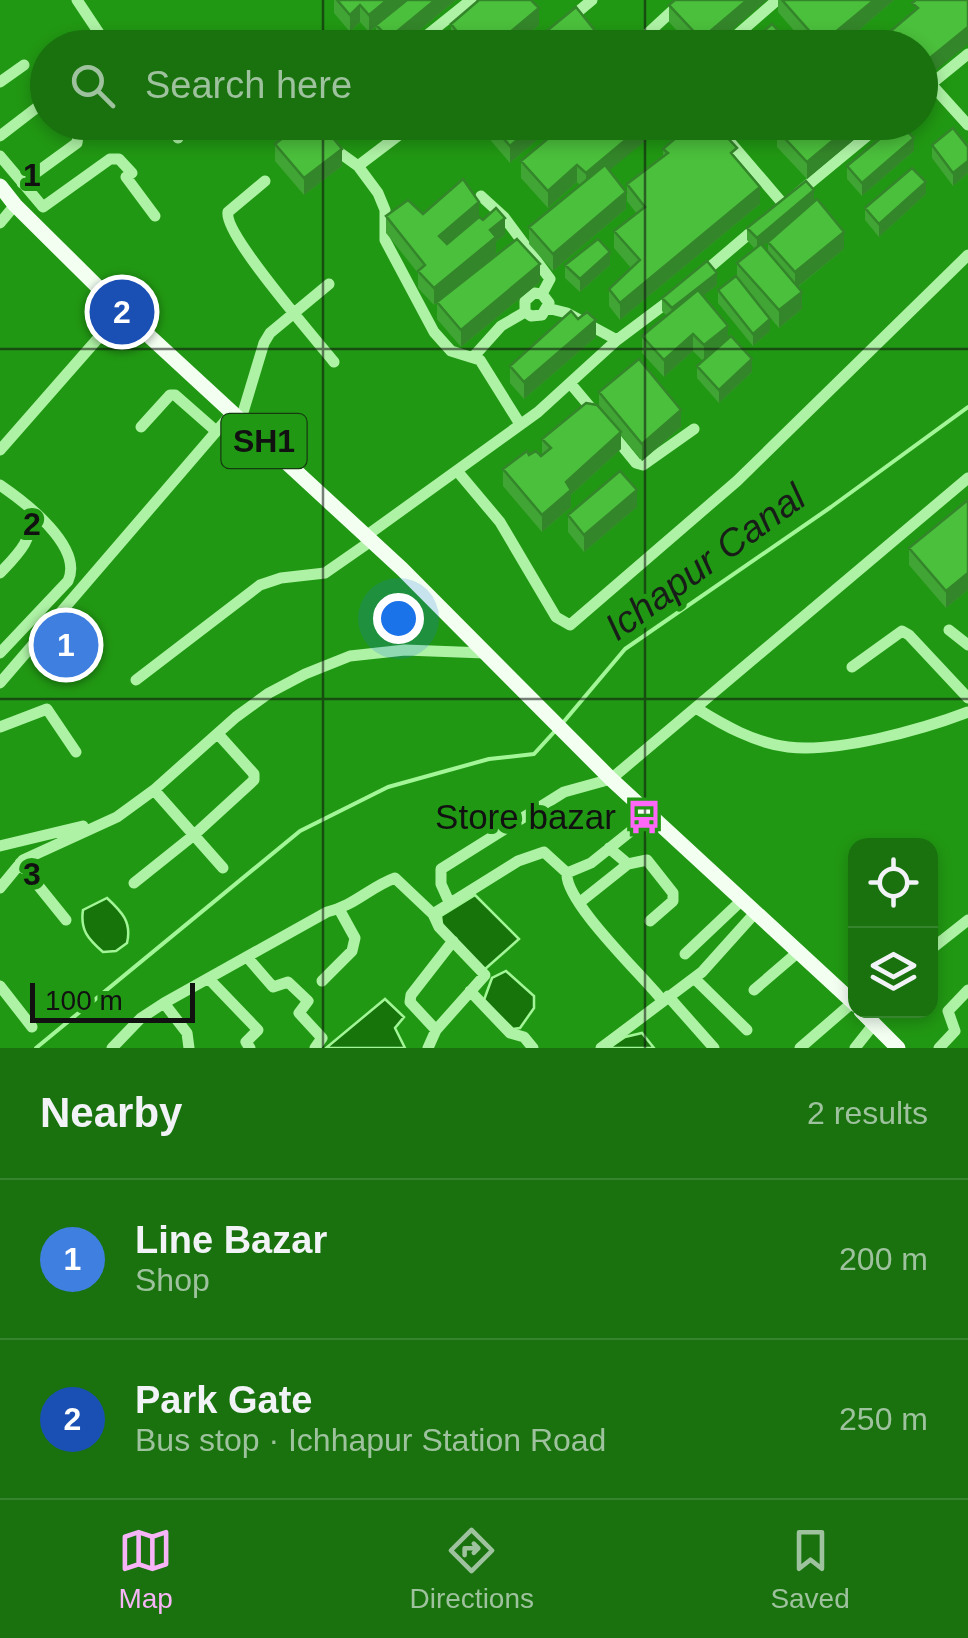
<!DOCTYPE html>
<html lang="en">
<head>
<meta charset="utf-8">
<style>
	body { margin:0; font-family:Arial,sans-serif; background:#227717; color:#f1f3f6 }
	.controls { position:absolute; right:30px; bottom:30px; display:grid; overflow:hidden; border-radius:20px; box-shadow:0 5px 15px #0003 }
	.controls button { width:90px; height:90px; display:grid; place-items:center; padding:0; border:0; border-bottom:2px solid #37842e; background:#19720e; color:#f1f3f6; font:50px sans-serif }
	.scale { position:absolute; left:30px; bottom:25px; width:165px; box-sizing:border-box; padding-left:10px; border:5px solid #111; border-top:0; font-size:28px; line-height:35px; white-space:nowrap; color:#111; -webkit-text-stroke:8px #219813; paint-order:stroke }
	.you { position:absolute; left:398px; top:618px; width:35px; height:35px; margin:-25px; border:8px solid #fff; border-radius:50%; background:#1a73e8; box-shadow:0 0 0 15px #1a73e833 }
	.badge { display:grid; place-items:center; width:65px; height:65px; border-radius:50%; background:#f7b4f7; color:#fff; font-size:32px; font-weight:700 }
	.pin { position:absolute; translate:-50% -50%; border:5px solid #fff; box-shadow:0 2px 10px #0006 }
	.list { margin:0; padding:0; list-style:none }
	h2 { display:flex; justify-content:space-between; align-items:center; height:130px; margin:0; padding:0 40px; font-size:42px }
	h2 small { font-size:32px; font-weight:400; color:#9fc29e }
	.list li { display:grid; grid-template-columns:65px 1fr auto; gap:30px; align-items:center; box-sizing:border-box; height:160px; padding:0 40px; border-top:2px solid #37842e }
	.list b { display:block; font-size:38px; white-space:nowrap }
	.list p { margin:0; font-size:32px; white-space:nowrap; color:#9fc29e }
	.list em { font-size:32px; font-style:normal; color:#9fc29e }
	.icon { flex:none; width:55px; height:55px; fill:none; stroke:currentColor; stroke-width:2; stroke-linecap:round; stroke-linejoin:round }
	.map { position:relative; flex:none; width:968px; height:1048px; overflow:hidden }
	.search { position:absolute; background:#19720e; box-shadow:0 5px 15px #0003; left:30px; right:30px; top:30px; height:110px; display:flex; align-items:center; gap:25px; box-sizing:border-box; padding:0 35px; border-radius:55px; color:#9fc29e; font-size:38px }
	.sheet { height:450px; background:#19720e }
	nav { display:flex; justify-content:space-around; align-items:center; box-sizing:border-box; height:140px; border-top:2px solid #37842e; background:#19720e; font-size:28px; color:#9fc29e }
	nav a { display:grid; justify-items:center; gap:5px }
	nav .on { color:#f7b4f7 }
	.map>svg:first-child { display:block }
	.water { fill:#16740b; stroke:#a3f697; stroke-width:2.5 }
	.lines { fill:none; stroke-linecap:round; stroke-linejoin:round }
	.stream { stroke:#a3f697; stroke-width:4 }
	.minor { stroke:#aef3a5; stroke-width:11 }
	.major { stroke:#f2fff1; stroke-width:15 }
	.wall { fill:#40a534; fill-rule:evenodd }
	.shaded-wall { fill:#34862a }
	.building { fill:#4bc03c; stroke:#34862a; stroke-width:2.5 }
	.grid { fill:none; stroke:#111; stroke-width:2.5; stroke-opacity:0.55 }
	.labels { text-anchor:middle; stroke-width:10; stroke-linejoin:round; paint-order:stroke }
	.shield { fill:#219813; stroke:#163a12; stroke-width:2.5 }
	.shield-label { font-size:32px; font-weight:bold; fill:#111 }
	.poi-label { font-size:35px; fill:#111; stroke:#219813; text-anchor:end }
	.water-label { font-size:38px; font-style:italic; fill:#191d19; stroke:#219813 }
	.grid-label { font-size:32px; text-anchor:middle; font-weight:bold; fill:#111; stroke:#219813; stroke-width:10; stroke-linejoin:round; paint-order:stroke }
</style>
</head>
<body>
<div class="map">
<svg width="968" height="1048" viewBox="0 0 968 1048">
	<rect width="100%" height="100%" fill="#219813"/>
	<path class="water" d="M475,895L519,939L484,970L442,925L441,916Z
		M107,898C122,912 132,922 127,943L116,951L103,952C88,939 80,930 83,910Z
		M506,971L534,996V1008L520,1028L513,1029L484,1000L492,978Z
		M385,999L404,1017L395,1028L405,1048H326Z
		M642,1033L654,1048H609L625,1037Z"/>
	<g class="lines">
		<path class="stream" d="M561,725L625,649L831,507L968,407
			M36,1048L300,831L388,787L489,759L534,754L555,731"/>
		<path class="minor" d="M77,0L109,48
			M568,20L592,0
			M411,48L471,0
			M648,48L645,36L684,0
			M722,48L777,0
			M0,82L24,65
			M931,84L968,125
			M920,93L968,54
			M166,122L178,138
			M317,122L316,130L329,145L358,166L378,193L385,210V240L434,332L451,351L480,360L520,424
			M713,122L784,205
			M187,134L198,122
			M0,136L48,99
			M0,156L43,207L110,159H119L132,173
			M358,166L416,122
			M126,177L155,216
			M265,181L228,212C223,234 315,338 334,362
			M22,183L77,143L78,135L69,122
			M798,193L884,122
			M481,196L504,217L550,279L542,294
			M0,223L15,205
			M703,273L757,227
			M547,308L567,313L617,340
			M474,356L501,326L525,312L531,316L542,315L549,303L542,294L534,293L525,301V312
			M570,383L596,414
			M241,419L264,343L270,333L329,284
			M141,427L170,395H175L216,431
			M614,436L636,463L643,465L694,429
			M0,450L122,311
			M458,472L500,522L556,617L570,625L737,481L968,255
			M0,485C25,502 84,547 68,581L0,653
			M366,536L538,412L617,340L673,298
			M0,573C19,553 33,540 32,511
			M949,630L968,645
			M852,667L902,631L909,635L968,698
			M136,680L260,585L281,578L325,573L371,541
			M0,683L233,412
			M696,708C723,725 755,743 788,747C837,753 921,730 968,712
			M0,727L47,709L76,752
			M154,790L223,868
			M0,846L83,826
			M609,848L628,864L647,860L673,893V901L650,921
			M20,863L66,920
			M567,873C564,901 642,975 662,1000
			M134,883L194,835L254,780V774L218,734
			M0,888L23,860L117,817L154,790L236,717L269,693L305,674L350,656L405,650L485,653
			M579,903L628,864
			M450,904L441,884V869L564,792L611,779L968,478
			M930,950L968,920
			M685,954L741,901
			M247,957L273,987L288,982L308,1001L299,1013L322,1038L315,1048
			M694,978L747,1030
			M209,979L258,1030L246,1042L250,1048
			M322,981L352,951L355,938L339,909
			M0,986L32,1027
			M754,990L797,953
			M470,991L510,1033L524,1037L533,1048
			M668,996L714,1048
			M164,1003L187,1033L189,1048
			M436,1030L410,1002L411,995L453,941
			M112,1048L141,1018L164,1003L327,912C354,906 370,887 395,878L433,914L518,861L544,852L567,873L591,863L651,815
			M428,1048L436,1030L485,975L439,927L433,914
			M601,1048L702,972L755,913
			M800,1048L852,1003
			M855,1048L874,1024
			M939,1048L955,1031L948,1011L968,990"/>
		<path class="major" d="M0,186L15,205L122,311L402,569L611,779L856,1005
			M861,1011L898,1048"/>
	</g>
	<path class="wall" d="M334,0H456L398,48H381L376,42V27L369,32L360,22L350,32L334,13Z
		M778,0H894L838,48H809L778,12Z
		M669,5L711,48H693L669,22Z
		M451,24L539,25L512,48H456L451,41Z
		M475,122H558L510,163Z
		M568,122L626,209L553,271L529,244V227L580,185L577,182L548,208L521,178V161Z
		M875,122L807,179L777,147V130Z
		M283,126L342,166L304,195L275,161V144L283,138Z
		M932,145L968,147V173L953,186L932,158Z
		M663,149L737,159L760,204L620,320L609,306V289L631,268L614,248V231L637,214L627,201V184L663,156Z
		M914,151L862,196L847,179V166Z
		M926,194L879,237L865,220V208Z
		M814,202L844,249L798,287L802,309L779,328L755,300L770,331L753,346L718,303V290L737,278V263L755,249L747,240V228ZM793,221L768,242V253L762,246Z
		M423,214L479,217L505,235L496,242V254L540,282L461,347L437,319V303L434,305L418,288V273L386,233V216Z
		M565,265H610L580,292L565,278Z
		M717,285L703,296L728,338L752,372L719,403L697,378V366L703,361L693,351L664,377L642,353V336L667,316L662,311V298Z
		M596,337L524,399L510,383V366Z
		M599,392L681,427L642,461L621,435V449L571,495V507L542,532L503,486V469L529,455L541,456L542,455V439L599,407Z
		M968,500V590L946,608L909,565V548Z
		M637,507L584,552L568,532V515Z"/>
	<path class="shaded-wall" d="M387,0H408L369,32V15Z
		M435,0H456L398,48H389V38Z
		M747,0H767L711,48H701V39Z
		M874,0H894L838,48H821V44Z
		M360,5V22L350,32V15Z
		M539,8V25L512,48H491Z
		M968,27V44L920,83V66Z
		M538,122H558L510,163V146Z
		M647,122H668L586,190V173Z
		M855,122H875L807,179V162Z
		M914,138V151L862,196V183Z
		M342,149V166L304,195V178Z
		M968,161V173L953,186V173Z
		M577,165V182L548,208V191Z
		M926,182V194L879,237V224Z
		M760,187V204L620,320V303Z
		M814,190V203L757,251V238Z
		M626,192V209L553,271V254Z
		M479,202V219L439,253V236Z
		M505,218V235L496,242V254L434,305V288L490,230Z
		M844,232V249L795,289V272Z
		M610,252V265L580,292V279Z
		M540,264V282L461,347V330Z
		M717,273V285L672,321V308Z
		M802,292V309L779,328V310Z
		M770,319V331L753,346V334Z
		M596,320V337L524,399V382Z
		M728,326V343L704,362V345Z
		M693,334V351L664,377V360Z
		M752,359V372L719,403V390Z
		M681,410V427L642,461V444Z
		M621,432V449L571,495V507L542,532V515L566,482Z
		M637,490V507L584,552V535Z
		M968,573V590L946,608V591Z"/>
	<path class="building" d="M337,0H387L369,15L360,5L350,15Z
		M407,0H435L389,38L376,25Z
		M479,0H531L539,8L491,48H470L451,24Z
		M675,0H747L701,39L669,5Z
		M782,0H874L821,44Z
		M916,0H968V27L920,66V48H860L874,36L879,41L918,8L912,3Z
		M576,7L609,48H526Z
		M772,24L794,48H744Z
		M285,38L294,48H276L275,47Z
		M287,122H320L342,149L304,178L275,144L289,133L283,126Z
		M489,122H538L510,146Z
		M568,122H647L586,173L577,165L548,191L521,161Z
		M694,122H707L720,137L724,134L737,148L731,153L760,187L620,303L609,289L640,260L614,231L645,207L627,184L668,153L663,149Z
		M786,122H855L807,162L777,130Z
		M899,123L914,138L862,183L847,166Z
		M953,128L968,147V161L953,173L932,145Z
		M605,165L626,192L553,254L529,227Z
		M912,168L926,182L879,224L865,208Z
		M463,179L479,202L439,236L447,244L479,217L483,220L496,208L505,218L490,230L496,237L434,288L418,271L425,265L386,216L408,200L423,214Z
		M806,181L814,190L757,238L747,228Z
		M817,199L844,232L795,272L768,242Z
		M517,239L540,264L461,330L437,302Z
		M598,239L610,252L580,279L565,265Z
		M761,244L802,292L779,310L737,263Z
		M707,261L717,273L672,308L662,298Z
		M736,276L770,319L753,334L718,290Z
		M698,290L728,326L704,345L693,334L664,360L642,336Z
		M571,311L578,319L587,312L596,320L524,382L510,366Z
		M731,336L752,359L719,390L697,366Z
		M639,359L681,410L642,444L599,392Z
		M586,403L597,405L621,432L566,482L571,490L542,515L503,469L527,451L529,455L536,451L541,456L551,448L542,439Z
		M620,471L637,490L584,535L568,515Z
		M968,500V573L946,591L909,548Z"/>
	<path class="grid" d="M323,0V48M645,0V48M323,122V1048M645,122V1048M0,349H968M0,699H968"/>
	<defs>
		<g id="bus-bare" transform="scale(2.7)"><path d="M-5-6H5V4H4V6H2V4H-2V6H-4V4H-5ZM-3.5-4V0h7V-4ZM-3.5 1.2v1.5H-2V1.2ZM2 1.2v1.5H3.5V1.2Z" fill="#ff67f9" stroke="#219813" stroke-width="2.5" paint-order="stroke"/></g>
	</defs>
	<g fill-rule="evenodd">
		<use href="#bus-bare" x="644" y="817"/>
	</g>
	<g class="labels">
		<rect class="shield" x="221.5" y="414" width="85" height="54" rx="8"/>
		<g class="shield-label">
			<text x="264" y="452">SH1</text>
		</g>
		<g class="poi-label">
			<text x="616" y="829">Store bazar</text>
		</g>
		<g class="water-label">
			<text transform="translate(705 562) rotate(-36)" y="13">Ichapur Canal</text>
		</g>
	</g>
	<g class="grid-label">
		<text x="32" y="186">1</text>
		<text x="32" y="535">2</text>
		<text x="32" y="885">3</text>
	</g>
</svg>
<div class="controls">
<button><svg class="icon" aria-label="locate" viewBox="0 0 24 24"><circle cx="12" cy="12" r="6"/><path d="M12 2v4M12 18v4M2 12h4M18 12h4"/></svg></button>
<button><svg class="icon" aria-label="layers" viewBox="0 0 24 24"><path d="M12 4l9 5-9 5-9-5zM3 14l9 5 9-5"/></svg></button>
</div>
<div class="scale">100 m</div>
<div class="you"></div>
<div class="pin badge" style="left:66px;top:645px;background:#3f7fe0">1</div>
<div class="pin badge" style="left:122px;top:312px;background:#1a4fb4">2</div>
<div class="search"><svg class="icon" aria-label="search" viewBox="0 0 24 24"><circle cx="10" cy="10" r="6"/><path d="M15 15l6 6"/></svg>Search here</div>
</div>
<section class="sheet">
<h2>Nearby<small>2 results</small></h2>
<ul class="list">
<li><span class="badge" style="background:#3f7fe0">1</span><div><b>Line Bazar</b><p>Shop</p></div><em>200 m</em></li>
<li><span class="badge" style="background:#1a4fb4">2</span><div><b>Park Gate</b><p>Bus stop · Ichhapur Station Road</p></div><em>250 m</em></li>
</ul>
</section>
<nav>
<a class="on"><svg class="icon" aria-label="map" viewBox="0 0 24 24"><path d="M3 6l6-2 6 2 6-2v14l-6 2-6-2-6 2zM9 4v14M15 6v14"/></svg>Map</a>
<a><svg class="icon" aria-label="directions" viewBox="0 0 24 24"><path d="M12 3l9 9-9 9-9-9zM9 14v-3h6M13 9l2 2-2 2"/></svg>Directions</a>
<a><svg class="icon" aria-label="saved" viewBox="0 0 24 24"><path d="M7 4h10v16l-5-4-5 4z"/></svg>Saved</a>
</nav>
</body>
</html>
